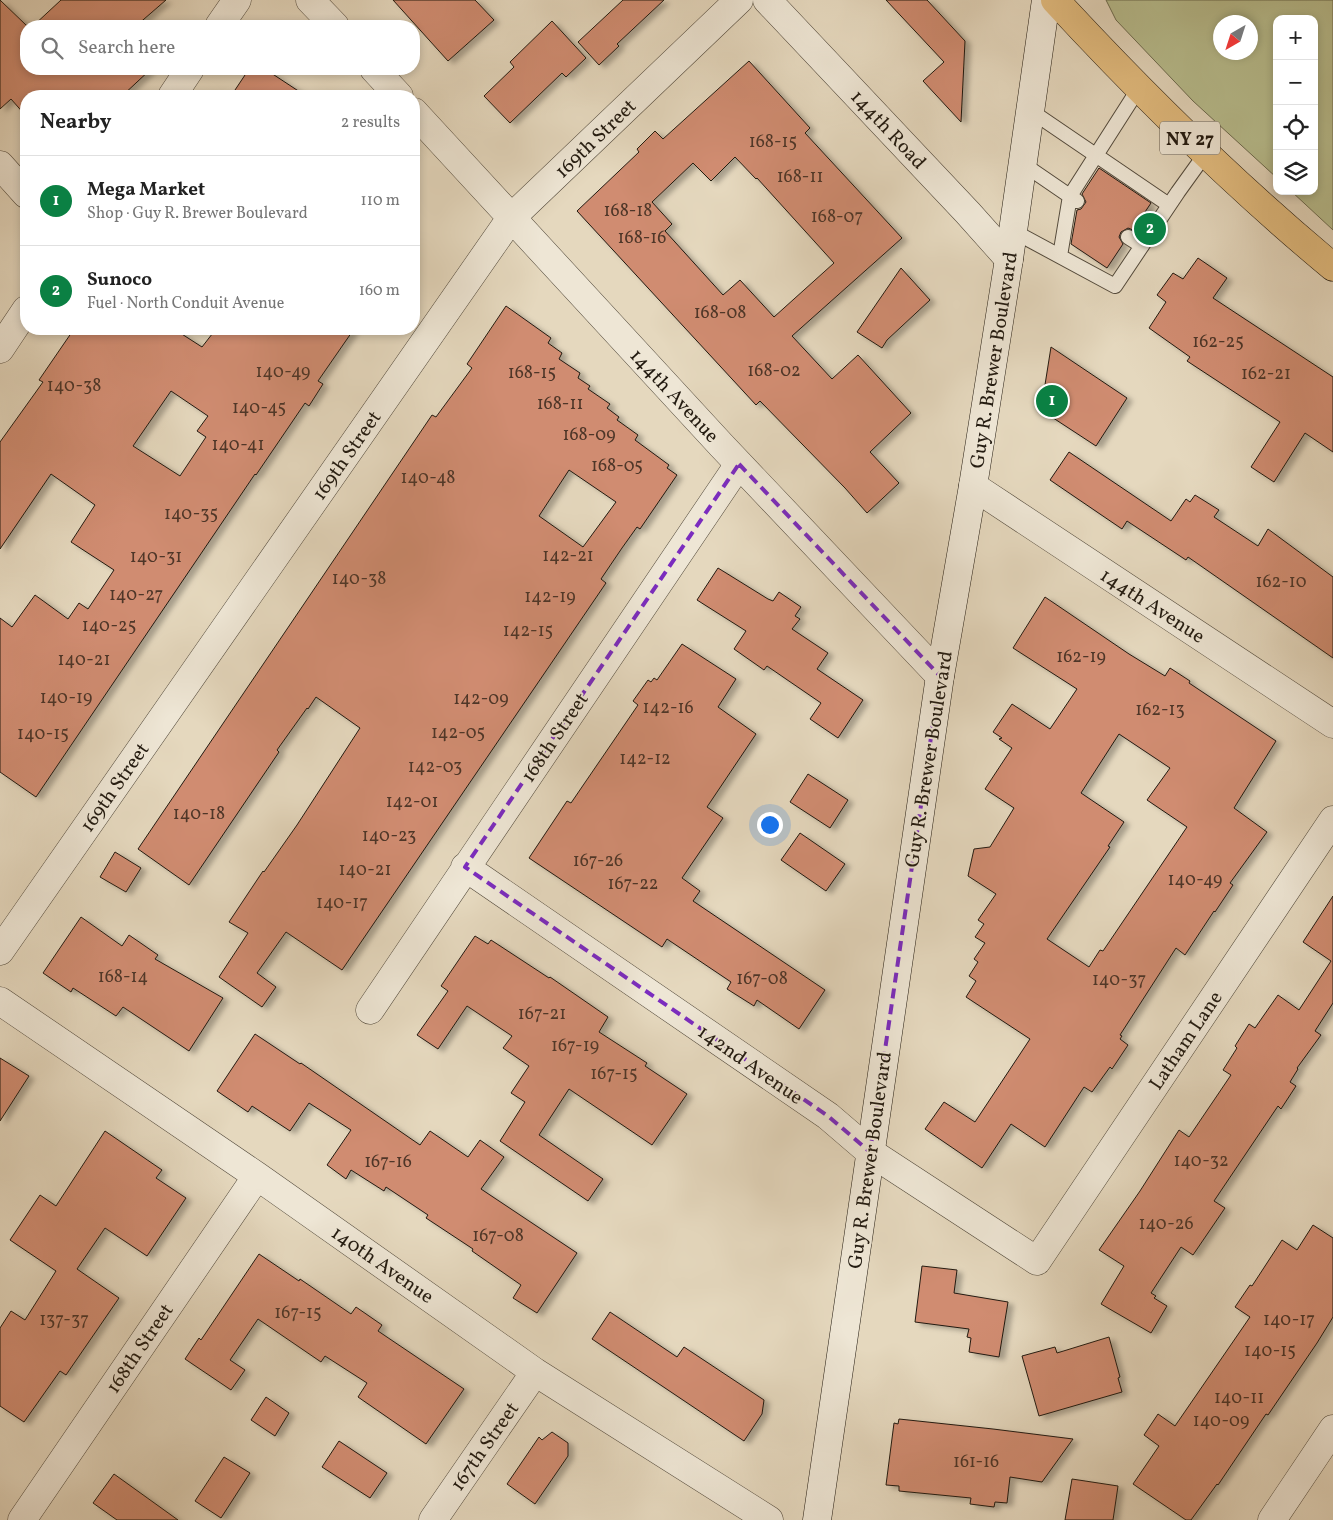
<!DOCTYPE html>
<html lang="en">
<head>
<meta charset="utf-8">
<style>
	body { margin:0; font-family:Vollkorn,serif; background:#f2f2f2; color:#222 }
	.controls { position:absolute; right:15px; top:15px; display:grid; overflow:hidden; border-radius:10px; box-shadow:0 2px 8px #0003 }
	.controls button { width:45px; height:45px; display:grid; place-items:center; padding:0; border:0; border-bottom:1px solid #e0e0e0; background:#fff; color:#222; font:25px sans-serif }
	.compass { position:absolute; left:1213px; top:15px; width:45px; height:45px; border-radius:50%; background:#fff; box-shadow:0 2px 8px #0003; rotate:219deg }
	.you { position:absolute; left:769px; top:824px; width:18px; height:18px; margin:-12px; border:4px solid #fff; border-radius:50%; background:#1a73e8; box-shadow:0 0 0 8px #1a73e833 }
	.badge { display:grid; place-items:center; width:32px; height:32px; border-radius:50%; background:#0b8043; color:#fff; font-size:16px; font-weight:700 }
	.pin { position:absolute; translate:-50% -50%; border:2px solid #fff; box-shadow:0 1px 5px #0006 }
	.list { margin:0; padding:0; list-style:none }
	h2 { display:flex; justify-content:space-between; align-items:center; height:65px; margin:0; padding:0 20px; font-size:21px }
	h2 small { font-size:16px; font-weight:400; color:#767676 }
	.list li { display:grid; grid-template-columns:32px 1fr auto; gap:15px; align-items:center; box-sizing:border-box; height:90px; padding:0 20px; border-top:1px solid #e0e0e0 }
	.list b { display:block; font-size:19px; white-space:nowrap }
	.list p { margin:0; font-size:16px; white-space:nowrap; color:#767676 }
	.list em { font-size:16px; font-style:normal; color:#767676 }
	.icon { flex:none; width:28px; height:28px; fill:none; stroke:currentColor; stroke-width:2; stroke-linecap:round; stroke-linejoin:round }
	.map { position:relative; flex:none; width:1333px; height:1520px; overflow:hidden }
	.search { position:absolute; background:#fff; box-shadow:0 2px 8px #0003; left:20px; top:20px; width:400px; height:55px; display:flex; align-items:center; gap:12px; box-sizing:border-box; padding:0 18px; border-radius:20px; color:#767676; font-size:19px }
	.panel { position:absolute; background:#fff; box-shadow:0 2px 8px #0003; left:20px; top:90px; width:400px; height:245px; border-radius:20px }
	.map>svg:first-child { display:block }
	.green { fill:#b8be8f; stroke:#6d6c50; fill-rule:evenodd }
	.building { fill:#d08c71; stroke:#221a10; fill-rule:evenodd; filter:url(#shadow) }
	.lines { fill:none; stroke-linecap:round; stroke-linejoin:round }
	.service-casing { stroke:#534a3c; stroke-width:16 }
	.minor-casing { stroke:#534a3c; stroke-width:29 }
	.secondary-casing { stroke:#221a10; stroke-width:29 }
	.primary-casing { stroke:#221a10; stroke-width:29 }
	.service { stroke:#eee6d5; stroke-width:14 }
	.minor { stroke:#eee6d5; stroke-width:28 }
	.secondary { stroke:#eee6d5; stroke-width:28 }
	.primary { stroke:#e2bc7f; stroke-width:28 }
	.marked { fill:none; stroke:#7b2cbf; stroke-width:4; stroke-dasharray:10 6; stroke-linejoin:round }
	.labels { text-anchor:middle; stroke-width:4; stroke-linejoin:round; paint-order:stroke }
	.number-label { font-size:18px; fill:#4e3628 }
	.shield { fill:#eee6d5; stroke:#5f574b; stroke-width:1 }
	.shield-label { font-size:19px; font-weight:bold; fill:#221a10 }
	.street-label { font-size:20px; fill:#221a10; stroke:#eee6d5 }
</style>
</head>
<body>
<div class="map">
<svg width="1333" height="1520" viewBox="0 0 1333 1520">
	<defs>
		<filter id="shadow"><feDropShadow dx="5.5" dy="3" stdDeviation="2.5" flood-color="#0004"/></filter>
	</defs>
	<rect width="100%" height="100%" fill="#e5d8be"/>
	<filter id="stains"><feTurbulence type="fractalNoise" baseFrequency=".004" numOctaves="4"/><feColorMatrix values="0 0 0 0 .2 0 0 0 0 .09 0 0 0 0 .02 0 0 0 .5 -.17"/></filter>
	<radialGradient id="worn" r=".72"><stop offset=".6" stop-color="#630" stop-opacity="0"/><stop offset="1" stop-color="#630" stop-opacity=".3"/></radialGradient>
	<path class="green" d="M1106,0H1333V230L1291,191H1314V19H1277V178L1193,101L1116,20ZM1220,22H1250V52H1220Z"/>
	<path class="building" d="M0,0L27,26L26,69H151L122,96H26V116L11,99L0,109Z
		M61,0H166L136,26H33Z
		M393,0H475L494,20L448,61Z
		M623,0H664L617,44L619,46L599,65L578,42Z
		M886,0H927L965,41L961,122L923,81L944,62Z
		M552,21L586,58L566,77L562,73L510,123L484,96L514,67L510,62Z
		M749,61L810,128L805,133L902,238L792,336L832,379L858,355L911,413L870,452L899,483L867,513L845,488L760,401L756,405L577,211L639,152L637,149L655,131L663,139ZM735,157L756,179L757,178L834,263L774,317L740,280L723,295L665,231L672,224L652,202L693,163L711,181Z
		M249,69H265L306,96H231Z
		M1099,168L1151,203L1133,230L1128,228L1121,232L1119,237L1123,244L1107,268L1071,244L1077,210L1081,209L1086,202L1082,194Z
		M1198,258L1227,278L1213,298L1333,377V452L1305,433L1274,482L1251,467L1280,422L1187,361L1190,357L1149,328L1166,302L1157,295L1173,273L1183,279Z
		M901,268L930,300L887,340L882,348L857,332Z
		M506,306L551,338L548,343L562,353L559,359L580,373L578,378L590,386L588,389L610,404L607,408L619,417L617,420L638,435L635,440L669,465L667,468L677,475L640,529L637,527L622,548L601,579L606,583L342,970L286,932L257,973L276,987L262,1007L219,977L248,933L229,922L263,871L264,872L297,825L360,728L316,697L308,709L307,708L277,750L279,752L189,885L138,849L432,415L436,417L472,368L467,364ZM569,470L616,502L583,547L539,516Z
		M74,329H174L202,347L216,329H354L318,381L323,384L309,406L305,403L256,475L255,474L36,797L0,772V618L12,627L35,595L68,619L79,603L88,609L114,570L71,542L95,505L51,474L0,549V442L43,382L39,380ZM171,391L208,416L197,431L206,437L180,476L133,446Z
		M1051,347L1127,398L1096,446L1041,410Z
		M1069,452L1171,521L1186,499L1190,502L1195,495L1219,510L1214,517L1258,546L1268,529L1333,577V658L1188,557L1186,560L1127,521L1122,529L1050,480Z
		M718,568L768,599L773,601L779,592L801,607L795,616L800,619L792,629L828,653L817,669L863,700L838,738L810,719L821,703L767,666L764,670L734,649L746,631L697,600Z
		M1045,597L1129,654L1165,676L1170,668L1190,681L1189,683L1276,741L1234,808L1267,832L1230,883L1233,885L1215,912L1214,911L1185,955L1176,948L1120,1035L1122,1036L1120,1039L1128,1045L1112,1069L1110,1067L1092,1092L1084,1087L1045,1147L1011,1124L982,1168L925,1129L944,1102L975,1122L1030,1039L966,997L976,981L969,976L978,962L974,959L985,943L975,937L984,924L978,920L996,894L968,876L974,849L990,847L1014,808L985,789L1012,748L999,739L1002,738L993,732L1012,704L1050,729L1077,689L1013,648ZM1119,734L1170,768L1147,800L1187,827L1103,951L1100,950L1089,967L1047,939L1110,847L1108,846L1124,822L1081,793Z
		M682,644L736,679L718,707L756,734L707,807L723,818L682,878L700,891L693,901L825,990L799,1029L757,1000L754,1006L727,989L731,982L667,939L662,947L529,858L567,801L571,803L638,705L633,701L648,680L651,682L654,678L657,680Z
		M808,774L848,800L830,828L790,802Z
		M800,833L845,864L826,891L781,860Z
		M115,852L141,868L126,892L100,877Z
		M1333,896V1003L1315,1031L1321,1035L1297,1068L1298,1069L1290,1082L1296,1086L1281,1109L1278,1106L1214,1201L1225,1208L1193,1255L1181,1247L1151,1293L1156,1296L1154,1298L1167,1306L1151,1333L1101,1304L1124,1266L1099,1250L1140,1191L1179,1130L1189,1137L1231,1075L1223,1070L1237,1048L1235,1046L1249,1024L1255,1028L1278,995L1299,1010L1331,961L1303,942Z
		M81,917L122,946L129,935L158,955L155,959L223,998L189,1051L123,1007L116,1016L73,988L71,992L43,973Z
		M475,936L488,944L491,940L549,978L550,977L608,1017L599,1032L647,1063L645,1066L687,1094L652,1145L569,1089L539,1135L603,1179L588,1201L500,1141L525,1102L511,1093L529,1066L503,1048L512,1036L467,1006L438,1049L417,1035L448,991L441,986Z
		M255,1034L300,1064L301,1063L420,1145L430,1131L468,1157L480,1140L504,1157L481,1189L577,1253L537,1313L513,1298L521,1285L472,1251L473,1249L426,1218L428,1215L386,1187L384,1191L351,1170L346,1179L327,1165L351,1130L309,1103L290,1131L252,1106L248,1112L217,1091Z
		M0,1058L29,1076L0,1121Z
		M105,1131L162,1170L156,1178L186,1198L147,1256L105,1228L77,1269L119,1298L66,1375L60,1371L24,1422L0,1406V1328L11,1311L25,1320L56,1271L10,1240L40,1195L56,1206Z
		M1313,1225L1333,1238V1317L1317,1343L1268,1415L1266,1414L1218,1485L1217,1484L1191,1520H1186L1133,1484L1159,1446L1144,1435L1158,1414L1175,1426L1250,1317L1235,1307L1250,1285L1252,1286L1282,1240L1297,1250Z
		M259,1254L299,1281L300,1279L351,1314L356,1307L382,1325L378,1331L464,1389L426,1444L358,1397L367,1383L325,1356L321,1362L258,1319L230,1360L245,1370L231,1390L185,1359L199,1338L201,1340Z
		M922,1266L957,1270L954,1293L1008,1302L999,1357L969,1352L971,1338L967,1337L969,1329L915,1322Z
		M610,1312L677,1357L684,1347L764,1400L762,1414L744,1441L592,1339Z
		M1109,1337L1120,1377L1118,1378L1122,1392L1039,1416L1022,1356L1055,1347L1057,1353Z
		M266,1397L289,1413L275,1436L251,1420Z
		M899,1419L993,1429L1073,1439L1042,1482L1010,1477L1007,1503L995,1502L994,1507L970,1504L971,1498L899,1491V1486L886,1485L894,1423L898,1424Z
		M552,1432L568,1443V1456L535,1504L507,1484L539,1437L542,1440Z
		M339,1441L387,1473L370,1498L322,1467Z
		M224,1457L250,1473L221,1518L195,1501Z
		M114,1474L178,1520H117L93,1503Z
		M1072,1479L1118,1486L1113,1520H1065Z"/>
	<g class="lines">
		<g class="service-casing">
			<path id="service" d="M1031,111L1169,205
				M1023,164L1077,201
				M1013,231L1115,286L1178,192L1206,153
				M1128,237L1142,246
				M1060,256L1070,196L1139,88"/>
		</g>
		<g class="minor-casing">
			<path id="minor" d="M310,0L335,26
				M767,0L968,213L1009,259
				M219,26L237,0
				M374,69L399,96
				M172,96L190,69
				M414,112L722,446L940,676
				M0,165L26,194
				M0,349L26,310
				M973,486L1333,724
				M465,867L828,1116L870,1152L1037,1261L1333,820
				M0,951L511,218L739,0
				M0,1001L257,1176L535,1372L769,1520
				M370,1010L739,464
				M22,1520L257,1176
				M433,1520L535,1372
				M1272,1520L1333,1429"/>
		</g>
		<g class="secondary-casing">
			<path id="secondary" d="M817,1520L940,676L973,486L1009,259L1046,0"/>
		</g>
		<g class="primary-casing">
			<path id="primary" d="M1055,0C1142,94 1234,185 1333,267"/>
		</g>
		<use href="#service" class="service"/>
		<use href="#minor" class="minor"/>
		<use href="#secondary" class="secondary"/>
		<use href="#primary" class="primary"/>
	</g>
	<path class="marked" d="M739,464L940,676L870,1152L828,1116L465,867Z"/>
	<g class="labels">
		<g class="number-label">
			<text x="773" y="147">168-15</text>
			<text x="800" y="182">168-11</text>
			<text x="628" y="216">168-18</text>
			<text x="837" y="222">168-07</text>
			<text x="642" y="243">168-16</text>
			<text x="720" y="318">168-08</text>
			<text x="1218" y="347">162-25</text>
			<text x="774" y="376">168-02</text>
			<text x="283" y="377">140-49</text>
			<text x="532" y="378">168-15</text>
			<text x="1266" y="379">162-21</text>
			<text x="74" y="391">140-38</text>
			<text x="560" y="409">168-11</text>
			<text x="259" y="413">140-45</text>
			<text x="589" y="440">168-09</text>
			<text x="238" y="450">140-41</text>
			<text x="617" y="471">168-05</text>
			<text x="428" y="483">140-48</text>
			<text x="191" y="519">140-35</text>
			<text x="568" y="561">142-21</text>
			<text x="156" y="562">140-31</text>
			<text x="359" y="584">140-38</text>
			<text x="1281" y="587">162-10</text>
			<text x="136" y="600">140-27</text>
			<text x="550" y="602">142-19</text>
			<text x="109" y="631">140-25</text>
			<text x="528" y="636">142-15</text>
			<text x="1081" y="662">162-19</text>
			<text x="84" y="665">140-21</text>
			<text x="66" y="703">140-19</text>
			<text x="481" y="704">142-09</text>
			<text x="668" y="713">142-16</text>
			<text x="1160" y="715">162-13</text>
			<text x="458" y="738">142-05</text>
			<text x="43" y="739">140-15</text>
			<text x="645" y="764">142-12</text>
			<text x="435" y="772">142-03</text>
			<text x="412" y="807">142-01</text>
			<text x="199" y="819">140-18</text>
			<text x="389" y="841">140-23</text>
			<text x="598" y="866">167-26</text>
			<text x="365" y="875">140-21</text>
			<text x="1195" y="885">140-49</text>
			<text x="633" y="889">167-22</text>
			<text x="342" y="908">140-17</text>
			<text x="123" y="982">168-14</text>
			<text x="762" y="984">167-08</text>
			<text x="1119" y="985">140-37</text>
			<text x="542" y="1019">167-21</text>
			<text x="575" y="1051">167-19</text>
			<text x="614" y="1079">167-15</text>
			<text x="1201" y="1166">140-32</text>
			<text x="388" y="1167">167-16</text>
			<text x="1166" y="1229">140-26</text>
			<text x="498" y="1241">167-08</text>
			<text x="298" y="1318">167-15</text>
			<text x="64" y="1325">137-37</text>
			<text x="1289" y="1325">140-17</text>
			<text x="1270" y="1356">140-15</text>
			<text x="1239" y="1403">140-11</text>
			<text x="1221" y="1426">140-09</text>
			<text x="976" y="1467">161-16</text>
		</g>
		<rect class="shield" x="1160" y="121.5" width="60" height="33" rx="4"/>
		<g class="shield-label">
			<text x="1190" y="145">NY 27</text>
		</g>
		<g class="street-label">
			<text transform="translate(889 129) rotate(47)" y="7">144th Road</text>
			<text transform="translate(595 138) rotate(-44)" y="7">169th Street</text>
			<text transform="translate(993 360) rotate(-81)" y="7">Guy R. Brewer Boulevard</text>
			<text transform="translate(675 395) rotate(47)" y="7">144th Avenue</text>
			<text transform="translate(346 455) rotate(-55)" y="7">169th Street</text>
			<text transform="translate(1153 605) rotate(33)" y="7">144th Avenue</text>
			<text transform="translate(554 737) rotate(-56)" y="7">168th Street</text>
			<text transform="translate(928 759) rotate(-81)" y="7">Guy R. Brewer Boulevard</text>
			<text transform="translate(114 787) rotate(-55)" y="7">169th Street</text>
			<text transform="translate(1185 1040) rotate(-56)" y="7">Latham Lane</text>
			<text transform="translate(751 1064) rotate(35)" y="7">142nd Avenue</text>
			<text transform="translate(869 1160) rotate(-82)" y="7">Guy R. Brewer Boulevard</text>
			<text transform="translate(383 1264) rotate(35)" y="7">140th Avenue</text>
			<text transform="translate(139 1348) rotate(-56)" y="7">168th Street</text>
			<text transform="translate(484 1446) rotate(-55)" y="7">167th Street</text>
		</g>
	</g>
	<rect width="100%" height="100%" filter="url(#stains)"/>
	<rect width="100%" height="100%" fill="url(#worn)"/>
</svg>
<div class="controls">
<button>+</button>
<button>−</button>
<button><svg class="icon" aria-label="locate" viewBox="0 0 24 24"><circle cx="12" cy="12" r="6"/><path d="M12 2v4M12 18v4M2 12h4M18 12h4"/></svg></button>
<button><svg class="icon" aria-label="layers" viewBox="0 0 24 24"><path d="M12 4l9 5-9 5-9-5zM3 14l9 5 9-5"/></svg></button>
</div>
<svg class="compass" viewBox="-18 -18 36 36"><path d="M0-13l5 13h-10z" fill="#e53935"/><path d="M0 13l5-13h-10z" fill="#767676"/></svg>
<div class="you"></div>
<div class="pin badge" style="left:1052px;top:401px">1</div>
<div class="pin badge" style="left:1150px;top:229px">2</div>
<div class="search"><svg class="icon" aria-label="search" viewBox="0 0 24 24"><circle cx="10" cy="10" r="6"/><path d="M15 15l6 6"/></svg>Search here</div>
<section class="panel">
<h2>Nearby<small>2 results</small></h2>
<ul class="list">
<li><span class="badge">1</span><div><b>Mega Market</b><p>Shop · Guy R. Brewer Boulevard</p></div><em>110 m</em></li>
<li><span class="badge">2</span><div><b>Sunoco</b><p>Fuel · North Conduit Avenue</p></div><em>160 m</em></li>
</ul>
</section>
</div>
</body>
</html>
